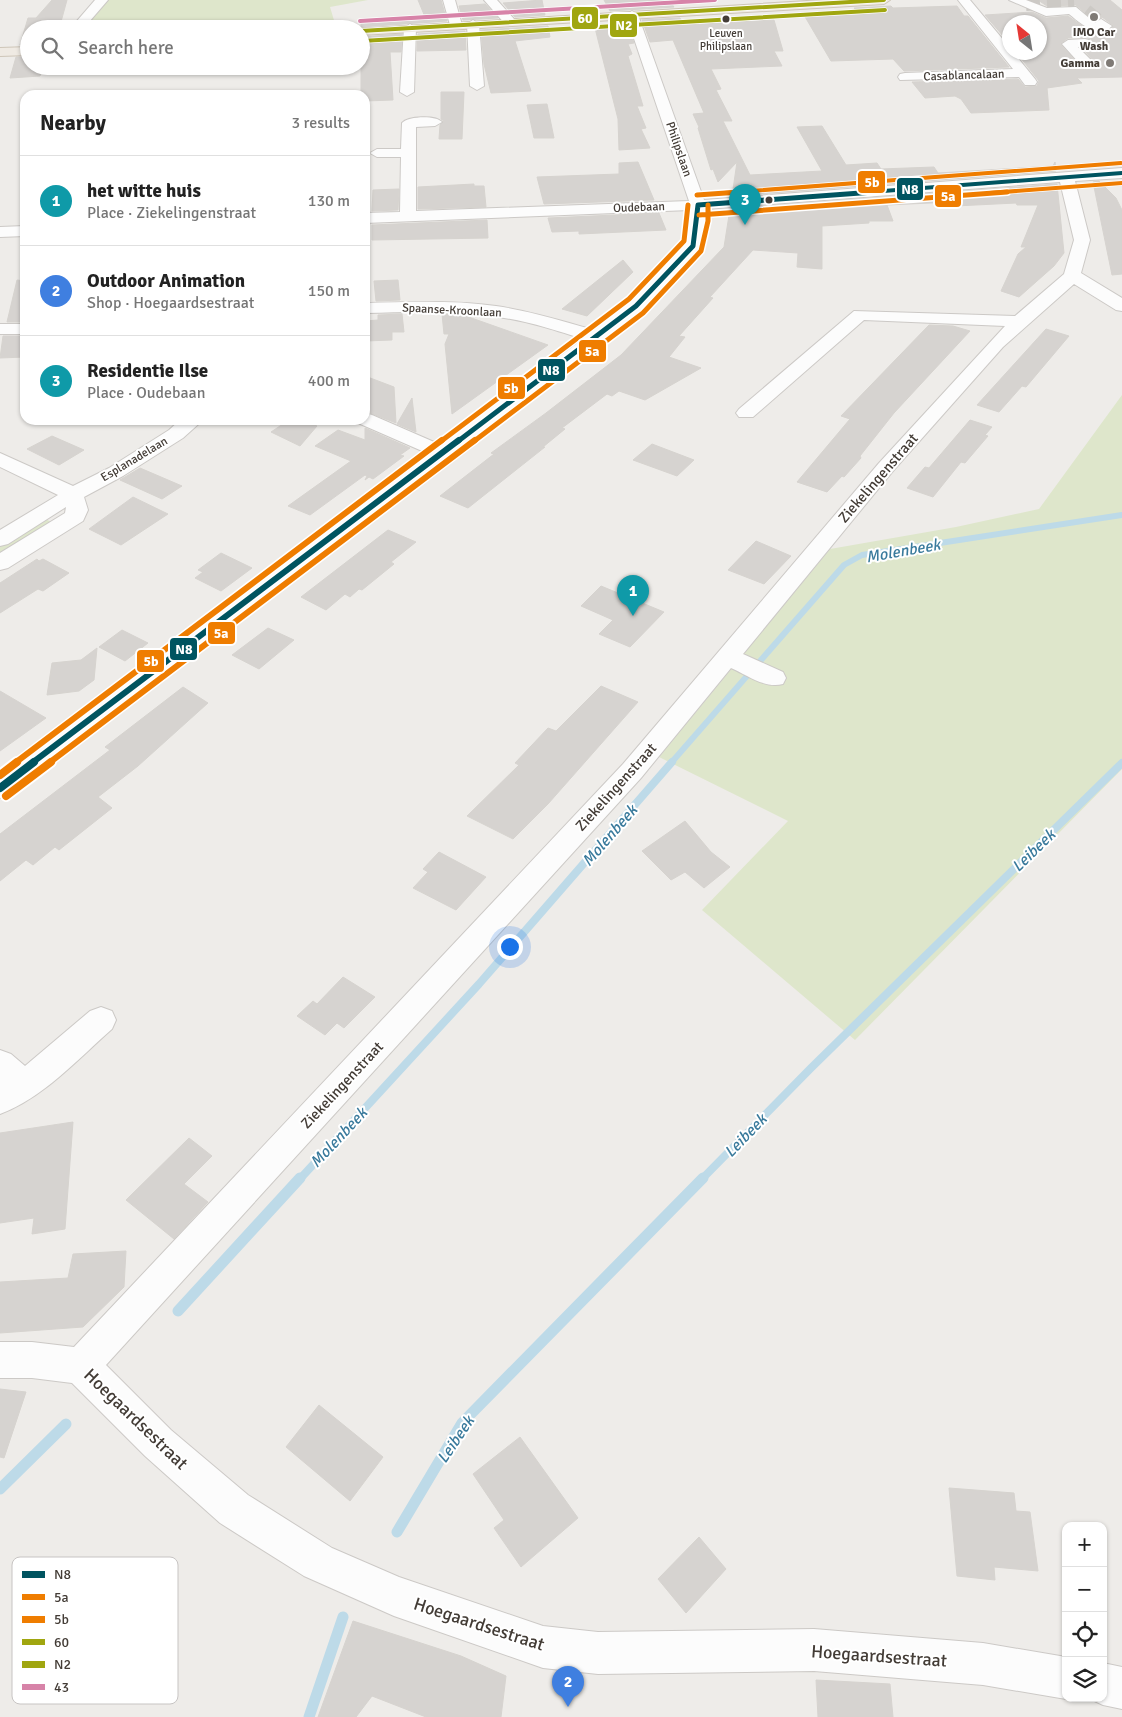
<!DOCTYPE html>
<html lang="en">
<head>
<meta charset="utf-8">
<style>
	body { margin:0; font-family:Signika,sans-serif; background:#f2f2f2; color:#222 }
	.controls { position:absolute; right:15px; bottom:15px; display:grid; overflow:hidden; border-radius:10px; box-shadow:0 1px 4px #0004 }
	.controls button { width:45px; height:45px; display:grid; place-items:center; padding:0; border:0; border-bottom:1px solid #e0e0e0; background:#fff; color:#222; font:25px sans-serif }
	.compass { position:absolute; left:1002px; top:15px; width:45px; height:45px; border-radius:50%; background:#fff; box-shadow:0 1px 4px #0004; rotate:330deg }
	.you { position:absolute; left:509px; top:946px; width:18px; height:18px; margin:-12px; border:4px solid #fff; border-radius:50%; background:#1a73e8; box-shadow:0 0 0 8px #1a73e833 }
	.badge { display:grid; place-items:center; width:32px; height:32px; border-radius:50%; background:#7f7a75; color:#fff; font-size:16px; font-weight:700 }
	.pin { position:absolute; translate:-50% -41px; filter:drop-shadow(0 1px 2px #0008) }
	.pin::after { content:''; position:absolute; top:26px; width:18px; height:15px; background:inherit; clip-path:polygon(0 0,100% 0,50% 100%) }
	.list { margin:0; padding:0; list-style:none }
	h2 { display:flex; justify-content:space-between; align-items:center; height:65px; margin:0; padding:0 20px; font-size:21px }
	h2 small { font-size:16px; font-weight:400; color:#767676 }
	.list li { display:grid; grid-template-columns:32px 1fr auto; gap:15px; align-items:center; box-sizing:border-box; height:90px; padding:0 20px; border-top:1px solid #e0e0e0 }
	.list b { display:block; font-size:19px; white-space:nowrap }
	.list p { margin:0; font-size:16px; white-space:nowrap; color:#767676 }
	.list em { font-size:16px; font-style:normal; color:#767676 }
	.icon { flex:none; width:28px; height:28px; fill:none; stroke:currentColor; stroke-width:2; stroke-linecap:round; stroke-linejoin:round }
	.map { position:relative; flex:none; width:1122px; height:1717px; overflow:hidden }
	.search { position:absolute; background:#fff; box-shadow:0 1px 4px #0004; left:20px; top:20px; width:350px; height:55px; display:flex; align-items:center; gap:12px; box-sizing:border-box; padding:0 18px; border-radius:28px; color:#767676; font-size:19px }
	.panel { position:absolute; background:#fff; box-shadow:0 1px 4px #0004; left:20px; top:90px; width:350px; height:335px; border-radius:15px }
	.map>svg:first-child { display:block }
	.green { fill:#dee6cb }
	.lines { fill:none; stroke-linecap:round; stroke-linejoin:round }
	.stream-far2 { stroke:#bddae8; stroke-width:6 }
	.stream-far1 { stroke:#bddae8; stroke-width:8 }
	.stream { stroke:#bddae8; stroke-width:11 }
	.building { fill:#d6d3d0; stroke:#d6d3cf; fill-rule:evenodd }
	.minor-tunnel { stroke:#ccc9c5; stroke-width:14; stroke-dasharray:14 7; stroke-linecap:butt }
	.minor-casing { stroke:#ccc9c6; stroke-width:2 }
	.major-casing { stroke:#cec6b8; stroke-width:2 }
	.minor { fill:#fcfcfc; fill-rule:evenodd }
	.major { fill:#efeae3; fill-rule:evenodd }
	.bus-1-far3-casing { stroke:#fff; stroke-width:5.5 }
	.bus-1-far2-casing { stroke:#fff; stroke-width:8 }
	.bus-1-far1-casing { stroke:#fff; stroke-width:9 }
	.bus-1-casing { stroke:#fff; stroke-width:12 }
	.bus-2-far3-casing { stroke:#fff; stroke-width:5.5 }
	.bus-2-far2-casing { stroke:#fff; stroke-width:8 }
	.bus-2-far1-casing { stroke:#fff; stroke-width:9 }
	.bus-2-casing { stroke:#fff; stroke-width:12 }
	.bus-3-far3-casing { stroke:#fff; stroke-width:5.5 }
	.bus-3-far2-casing { stroke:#fff; stroke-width:8 }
	.bus-3-far1-casing { stroke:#fff; stroke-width:9 }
	.bus-3-casing { stroke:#fff; stroke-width:12 }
	.bus-4-casing { stroke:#fff; stroke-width:5.5 }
	.bus-5-casing { stroke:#fff; stroke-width:5.5 }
	.bus-6-casing { stroke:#fff; stroke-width:5.5 }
	.bus-1-far3 { stroke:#005460; stroke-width:4 }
	.bus-1-far2 { stroke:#005460; stroke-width:5 }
	.bus-1-far1 { stroke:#005460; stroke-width:6 }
	.bus-1 { stroke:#005460; stroke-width:8 }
	.bus-2-far3 { stroke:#ef7d00; stroke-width:4 }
	.bus-2-far2 { stroke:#ef7d00; stroke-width:5 }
	.bus-2-far1 { stroke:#ef7d00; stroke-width:6 }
	.bus-2 { stroke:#ef7d00; stroke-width:8 }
	.bus-3-far3 { stroke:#ef7d00; stroke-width:4 }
	.bus-3-far2 { stroke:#ef7d00; stroke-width:5 }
	.bus-3-far1 { stroke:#ef7d00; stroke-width:6 }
	.bus-3 { stroke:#ef7d00; stroke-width:8 }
	.bus-4 { stroke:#a0a610; stroke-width:4 }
	.bus-5 { stroke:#a0a610; stroke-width:4 }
	.bus-6 { stroke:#d783a8; stroke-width:4 }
	.poi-dot { fill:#7f7a75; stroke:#fff; stroke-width:2 }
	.bus-dot { fill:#433c36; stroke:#fff; stroke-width:2 }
	.labels { text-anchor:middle; stroke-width:4; stroke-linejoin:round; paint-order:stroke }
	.far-bus-label { font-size:11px; fill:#433c36; stroke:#fff }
	.far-poi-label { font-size:12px; font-weight:bold; fill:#433c36; stroke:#fff }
	.far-street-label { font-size:12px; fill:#433c36; stroke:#fff }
	.street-label { font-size:15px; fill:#433c36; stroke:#fff }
	.water-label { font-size:16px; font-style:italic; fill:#397a9c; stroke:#fff }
	.near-street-label { font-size:18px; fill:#433c36; stroke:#fff }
	.key { fill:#fff; stroke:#c7c4c3; stroke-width:1 }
	.key-label { font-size:14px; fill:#433c36 }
	.line-badge { stroke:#fff; stroke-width:2 }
	.badge-label { font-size:14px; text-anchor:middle; font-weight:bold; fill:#fff }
</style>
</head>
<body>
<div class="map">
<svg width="1122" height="1717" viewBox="0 0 1122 1717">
	<rect width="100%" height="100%" fill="#eeece9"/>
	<path class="green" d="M108,0H368L330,7L336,27L83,29Z
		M1122,395V769L855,1040L702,910L788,821L659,757L830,549L956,527L1039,509Z
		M40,517L52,522L0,557V542Z"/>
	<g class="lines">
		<path class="stream-far2" d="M671,763L844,565L862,555L1122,515"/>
		<path class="stream-far1" d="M299,1180L479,984L672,762
			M701,1180L811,1068L1122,763"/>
		<path class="stream" d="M178,1311L300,1178
			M0,1489L66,1424
			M397,1532L462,1423L703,1178
			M309,1717L343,1617"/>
	</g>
	<path class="building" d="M52,0H67L59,29H29V45H20L28,18H36Z
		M418,0H441L447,21L361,27V21L425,17Z
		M542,0L545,15L515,17L503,3Z
		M604,0H669L674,7L610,11Z
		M1038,0H1110L1122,10V77L1077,78L1082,83L1047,88L1049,110L971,113L961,99L955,96L925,98L912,82L1018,79L1025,87L1037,86L1039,81L1016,52H1040V22H1010V44L985,15L1032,12L1046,18L1068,16L1088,30L1101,33L1108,31L1114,26L1102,17L1095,21L1076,5L1047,6ZM1085,37L1091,39L1093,44L1089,48H1082L1094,61L1085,67L1079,65L1060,44L1068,38Z
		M485,4L498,18L463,20L459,6Z
		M891,6L893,8L957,6L964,16H968L1009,67L904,71L893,59L831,61L804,15L857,11L854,8Z
		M680,18L684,25L774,20L783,51H774L782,66L711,69L721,89L716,90L732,121H723L750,175L822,171L797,127L822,126L846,165L877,163L881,169L934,167L938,173L1053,166L1055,162L1056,171L732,196L737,162L718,182L713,169L711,170L698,128L699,127L693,114L704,113L673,40L650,42L642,20Z
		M626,21L634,43L628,44L632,54L628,56L643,106H637L646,128L641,129L650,148L619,150L618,119L595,28L618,27L615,22Z
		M548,26L550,37L515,41L531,91L491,93L484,64L481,30Z
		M465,31L466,50L417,51L418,34Z
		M402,34L401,52H390L393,100L365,101V95H361V37Z
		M16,57H29V66H43L40,76L10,78Z
		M441,92H464L462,139H439L440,125L444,121L441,119Z
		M547,104L554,138H534L527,105Z
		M638,162L654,200L544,204L537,177L619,174V163Z
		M1099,181L1116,198L1122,210V274L1112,275L1093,182Z
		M474,184V186H484L486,207L418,209V187Z
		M1057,184L1064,253L1054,266L1019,297L1001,291L1018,254L1026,247H1021L1038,205H1017L1016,203L955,206L952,202L887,205L893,221H869V223L822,226V269L797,267L798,253L753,250L710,297L713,298L679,336L685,337L669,357L701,368L645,400L619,391L612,396L607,394L562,428L565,429L543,447H545L468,508L440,496L494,454L491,453L546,413L621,355L724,247L730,209Z
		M399,189L398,210L372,211L373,190Z
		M659,213L666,230L579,234V231L552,232L548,218Z
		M487,220L488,238L372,240V225Z
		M623,260L633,272L587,316L562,309Z
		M17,280L25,281V322H7Z
		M398,280L400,300L376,301L374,281Z
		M402,314L404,332H392V340L365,341V321L378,320V315Z
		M442,314L463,315L548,345L452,414L445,344L449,334H444Z
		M929,325L953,326L970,331L894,413L860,456L861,458L844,477L842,476L827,492L797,482L850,419L841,416Z
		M1046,329L1069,336L1026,387L1022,386L999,412L977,405Z
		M3,336H25V357L0,358Z
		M365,376L394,387L396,423L365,411Z
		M412,398L416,432L397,424Z
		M289,420H302L317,426L300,446L271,432Z
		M970,420L992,427L985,435L988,436L965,463L961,462L933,497L907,488L925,467L929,468Z
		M365,428L410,448L400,455L404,456L373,479L369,477L365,480L367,476L365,475L310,515L288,506L351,461L315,446L338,430L365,440Z
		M52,436L84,450L59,465L27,449Z
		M652,444L694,460L677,476L633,460Z
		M140,468L182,486L162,499L120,480Z
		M133,497L168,514L121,545L89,529Z
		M388,530L416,542L391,562L394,564L362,590L359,589L350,597L345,594L326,610L301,597Z
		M756,541L791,556L764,584L728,570Z
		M221,553L252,568L221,591L195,578L203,572L198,570Z
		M37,559L39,561L43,559L69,573L43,591L38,589L0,613V583Z
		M601,586L664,612L630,647L599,634L613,620L581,606Z
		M268,628L294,640L259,669L232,655Z
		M122,630L148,643L125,661L99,647Z
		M97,648L94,680L79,691L47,695L52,663L81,660Z
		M601,686L638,702L548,804L513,839L467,816L519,765L515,763L548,728L556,731Z
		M183,687L208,703L138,766L98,797L112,808L59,850L55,847L33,865L26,860L0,881V834L110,750L105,747Z
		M0,691L46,718L0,751Z
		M685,821L711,852L730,867L704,888L685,872L671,880L642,851Z
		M439,852L486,877L456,910L413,888L428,872L423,869Z
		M343,977L375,997L344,1028L337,1023L325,1035L297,1016L313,1001L317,1004Z
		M73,1122L65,1229L32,1234L34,1218L0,1223V1133Z
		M189,1138L212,1156L184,1184L208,1202L174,1239L126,1200Z
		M126,1251L124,1287L83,1327L0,1333V1282L68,1278L73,1254Z
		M0,1389L26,1392L4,1458L0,1457Z
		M319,1405L383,1457L350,1501L286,1447Z
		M520,1437L578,1518L521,1567L494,1528L504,1520L473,1474Z
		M949,1488L1014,1493L1016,1511L1030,1512L1038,1571L994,1567L995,1580L957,1576Z
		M699,1537L726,1569L686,1613L658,1579Z
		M353,1621L461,1656L506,1676L501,1717H426L372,1696L356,1717H318Z
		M816,1680L890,1684L893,1717H818Z"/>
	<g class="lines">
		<path class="minor-tunnel" d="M1026,4L1074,1
			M1086,11L1101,23"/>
		<g class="minor-casing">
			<path id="minor" d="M95,0H108L83,29H70Z
				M443,0H455L462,25L460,28L456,29L450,25Z
				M484,0H497L514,19L516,22L514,25H506Z
				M958,0H970L1010,48V52H1013L1035,79L1037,82L1035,85H1025L1019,77L900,80L898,77L900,74L905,73L1013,69Z
				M1009,0H1026L1047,8L1076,7L1095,23L1101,19L1112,26C1098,40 1080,23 1069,14L1046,16Z
				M632,11L638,15L704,200L1122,168V178L1075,181L1090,240L1081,273L1122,298V311L1116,310L1074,284L1003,347L893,471L743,654L783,672L786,678L783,684C765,689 747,675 731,668L641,778L106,1365L171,1430L248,1495L332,1548L399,1577L543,1626L598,1632L814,1629L983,1643L1066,1657V1698H1068L1066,1699L983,1685L814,1671L598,1674L543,1668L394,1616L304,1576L220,1523L145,1456L72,1383L32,1378H0V1342H32L74,1347L623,764L879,463L1005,326L864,320L753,417H739L736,413L739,409L854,311L1015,316L1064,274L1074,240L1060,182L706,209L701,246L642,310L9,795L0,798V774L429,454L358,423L356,420H365V413L372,415L441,445L583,339C555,330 527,321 498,317C454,310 409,312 365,313V303C409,302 453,300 496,306C530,311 562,321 594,330L630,302L685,245L690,210L365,223V213L400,212L401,157H377L370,153L377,149H401L402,123C408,116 436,115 442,122L435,126L416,127V211L689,201L626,15Z
				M473,20L479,24L484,86L477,90L470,86L467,24Z
				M410,24L416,28L414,92L407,96L400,92L404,28Z
				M1085,39L1089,40L1091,43L1089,46L1078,47L1092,61L1085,65L1080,64L1062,44L1068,40Z
				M25,226V236L0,237V227Z
				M0,324H25V334H0Z
				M180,420H203L183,438L123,476L84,497L88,510L83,521L8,568L0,570V553L65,513L66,507L8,544L0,546V530L58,495L0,467V453L73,486L109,468L169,430Z
				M101,1007L112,1011L116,1020L112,1029C78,1059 43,1098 0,1114V1050L11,1054L25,1066L90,1011Z
				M1103,1663L1122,1667V1709L1103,1705L1088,1698H1103Z"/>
		</g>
		<g class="major-casing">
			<path id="major" d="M823,0H890L884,4L361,35V29H356Z
				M29,47V55L0,56V48Z"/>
		</g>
		<use href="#minor" class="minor"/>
		<use href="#major" class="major"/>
		<g class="bus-1-far3-casing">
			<path id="bus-1-far3" d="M857,193L1122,173"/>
		</g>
		<g class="bus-1-far2-casing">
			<path id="bus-1-far2" d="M698,205L874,192
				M457,442L636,306L693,246L698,205"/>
		</g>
		<g class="bus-1-far1-casing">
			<path id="bus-1-far1" d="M32,763L459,440"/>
		</g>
		<g class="bus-1-casing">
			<path id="bus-1" d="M0,788L34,762"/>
		</g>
		<g class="bus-2-far3-casing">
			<path id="bus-2-far3" d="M990,193L1122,183"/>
		</g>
		<g class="bus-2-far2-casing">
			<path id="bus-2-far2" d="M699,215L1007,192
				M473,442L643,313L701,251L708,221V205"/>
		</g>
		<g class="bus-2-far1-casing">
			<path id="bus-2-far1" d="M49,763L475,440"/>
		</g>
		<g class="bus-2-casing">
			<path id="bus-2" d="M6,796L51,762"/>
		</g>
		<g class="bus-3-far3-casing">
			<path id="bus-3-far3" d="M724,193L1121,163"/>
		</g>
		<g class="bus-3-far2-casing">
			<path id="bus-3-far2" d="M697,195L740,192
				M440,442L629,299L684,241L688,205"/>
		</g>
		<g class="bus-3-far1-casing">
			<path id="bus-3-far1" d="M15,763L442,440"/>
		</g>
		<g class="bus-3-casing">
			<path id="bus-3" d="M0,775L17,762"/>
		</g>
		<g class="bus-4-casing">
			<path id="bus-4" d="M361,31L884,0"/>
		</g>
		<g class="bus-5-casing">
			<path id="bus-5" d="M362,41L885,10"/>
		</g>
		<g class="bus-6-casing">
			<path id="bus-6" d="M360,21L715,0"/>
		</g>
		<use href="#bus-1-far3" class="bus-1-far3"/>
		<use href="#bus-1-far2" class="bus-1-far2"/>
		<use href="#bus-1-far1" class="bus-1-far1"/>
		<use href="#bus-1" class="bus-1"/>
		<use href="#bus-2-far3" class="bus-2-far3"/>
		<use href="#bus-2-far2" class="bus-2-far2"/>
		<use href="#bus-2-far1" class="bus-2-far1"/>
		<use href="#bus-2" class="bus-2"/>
		<use href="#bus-3-far3" class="bus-3-far3"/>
		<use href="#bus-3-far2" class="bus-3-far2"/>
		<use href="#bus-3-far1" class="bus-3-far1"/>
		<use href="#bus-3" class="bus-3"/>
		<use href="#bus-4" class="bus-4"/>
		<use href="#bus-5" class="bus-5"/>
		<use href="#bus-6" class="bus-6"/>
	</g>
	<g class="poi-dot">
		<circle cx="1094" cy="17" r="5"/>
		<circle cx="1110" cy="63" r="5"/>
	</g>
	<g class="bus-dot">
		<circle cx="726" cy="19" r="4.5"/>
		<circle cx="769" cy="200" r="4.5"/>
	</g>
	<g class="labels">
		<g class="far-bus-label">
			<text x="726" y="37">Leuven<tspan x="726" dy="13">Philipslaan</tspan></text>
		</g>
		<g class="far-poi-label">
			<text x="1094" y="36">IMO Car<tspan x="1094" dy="14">Wash</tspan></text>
			<text x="1100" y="67" text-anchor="end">Gamma</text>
		</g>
		<g class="far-street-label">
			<text transform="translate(964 75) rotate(-2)" y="4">Casablancalaan</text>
			<text transform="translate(679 149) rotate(71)" y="4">Philipslaan</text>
			<text transform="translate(639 207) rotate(-2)" y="4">Oudebaan</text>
			<text transform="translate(452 310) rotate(3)" y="4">Spaanse-Kroonlaan</text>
			<text transform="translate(134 459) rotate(-31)" y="4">Esplanadelaan</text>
		</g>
		<g class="street-label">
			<text transform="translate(878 478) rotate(-49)" y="5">Ziekelingenstraat</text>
			<text transform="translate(616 787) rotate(-48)" y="5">Ziekelingenstraat</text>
			<text transform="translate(342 1085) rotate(-47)" y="5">Ziekelingenstraat</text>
		</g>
		<g class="water-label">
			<text transform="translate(903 550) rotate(-10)" y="6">Molenbeek</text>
			<text transform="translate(609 835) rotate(-49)" y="6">Molenbeek</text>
			<text transform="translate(1033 850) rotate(-44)" y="6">Leibeek</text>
			<text transform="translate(745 1135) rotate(-46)" y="6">Leibeek</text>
			<text transform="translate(338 1137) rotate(-47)" y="6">Molenbeek</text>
			<text transform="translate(455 1439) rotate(-56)" y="6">Leibeek</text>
		</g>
		<g class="near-street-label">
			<text transform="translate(136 1419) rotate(44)" y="6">Hoegaardsestraat</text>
			<text transform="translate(479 1624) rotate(18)" y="6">Hoegaardsestraat</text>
			<text transform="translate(879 1656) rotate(4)" y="6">Hoegaardsestraat</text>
		</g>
	</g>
	<rect x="12" y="1557" width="166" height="147" rx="8" class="key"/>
	<rect x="22" y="1571" width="23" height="7" fill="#005460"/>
	<rect x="22" y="1594" width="23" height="6" fill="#ef7d00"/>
	<rect x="22" y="1616" width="23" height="7" fill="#ef7d00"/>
	<rect x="22" y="1639" width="23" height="6" fill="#a0a610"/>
	<rect x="22" y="1661" width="23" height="7" fill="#a0a610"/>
	<rect x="22" y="1684" width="23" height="6" fill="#d783a8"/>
	<g class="key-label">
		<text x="54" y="1579">N8</text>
		<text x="54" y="1602">5a</text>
		<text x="54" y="1624">5b</text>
		<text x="54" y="1647">60</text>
		<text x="54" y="1669">N2</text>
		<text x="54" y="1692">43</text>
	</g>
	<g class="line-badge">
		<rect x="571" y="6" width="28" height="24" rx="5" fill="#a0a610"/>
		<rect x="609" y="13" width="29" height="25" rx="5" fill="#a0a610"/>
		<rect x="857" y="170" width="29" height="24" rx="5" fill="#ef7d00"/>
		<rect x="896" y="177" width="28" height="24" rx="5" fill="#005460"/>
		<rect x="934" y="184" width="28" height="24" rx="5" fill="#ef7d00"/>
		<rect x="578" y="339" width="29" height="24" rx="5" fill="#ef7d00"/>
		<rect x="537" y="358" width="29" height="24" rx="5" fill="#005460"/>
		<rect x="497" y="376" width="29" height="24" rx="5" fill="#ef7d00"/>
		<rect x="207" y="621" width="29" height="24" rx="5" fill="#ef7d00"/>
		<rect x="169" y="637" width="29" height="24" rx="5" fill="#005460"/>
		<rect x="136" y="649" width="29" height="24" rx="5" fill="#ef7d00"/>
	</g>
	<g class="badge-label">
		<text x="585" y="23">60</text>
		<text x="624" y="30">N2</text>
		<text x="872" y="187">5b</text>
		<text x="910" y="194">N8</text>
		<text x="948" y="201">5a</text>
		<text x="592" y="356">5a</text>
		<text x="551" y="375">N8</text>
		<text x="511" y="393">5b</text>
		<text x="221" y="638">5a</text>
		<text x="184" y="654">N8</text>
		<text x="151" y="666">5b</text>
	</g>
</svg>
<div class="controls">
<button>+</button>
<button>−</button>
<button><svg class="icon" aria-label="locate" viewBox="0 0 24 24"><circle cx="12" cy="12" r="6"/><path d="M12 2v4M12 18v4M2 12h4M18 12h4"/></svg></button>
<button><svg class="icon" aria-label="layers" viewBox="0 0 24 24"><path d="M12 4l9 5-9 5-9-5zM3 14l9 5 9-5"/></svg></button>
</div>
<svg class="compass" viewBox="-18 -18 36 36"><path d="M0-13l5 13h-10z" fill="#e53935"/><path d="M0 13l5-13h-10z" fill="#767676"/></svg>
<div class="you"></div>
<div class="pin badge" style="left:633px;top:616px;background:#0f9aa8">1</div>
<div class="pin badge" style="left:568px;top:1707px;background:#3f7fe0">2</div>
<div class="pin badge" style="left:745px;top:225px;background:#0f9aa8">3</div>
<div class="search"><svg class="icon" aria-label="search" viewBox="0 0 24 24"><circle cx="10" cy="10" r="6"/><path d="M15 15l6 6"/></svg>Search here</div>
<section class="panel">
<h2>Nearby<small>3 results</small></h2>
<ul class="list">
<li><span class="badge" style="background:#0f9aa8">1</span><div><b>het witte huis</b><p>Place · Ziekelingenstraat</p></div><em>130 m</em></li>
<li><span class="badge" style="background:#3f7fe0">2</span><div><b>Outdoor Animation</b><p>Shop · Hoegaardsestraat</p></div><em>150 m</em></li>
<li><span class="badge" style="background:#0f9aa8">3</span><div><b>Residentie Ilse</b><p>Place · Oudebaan</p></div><em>400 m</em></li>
</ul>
</section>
</div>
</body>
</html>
